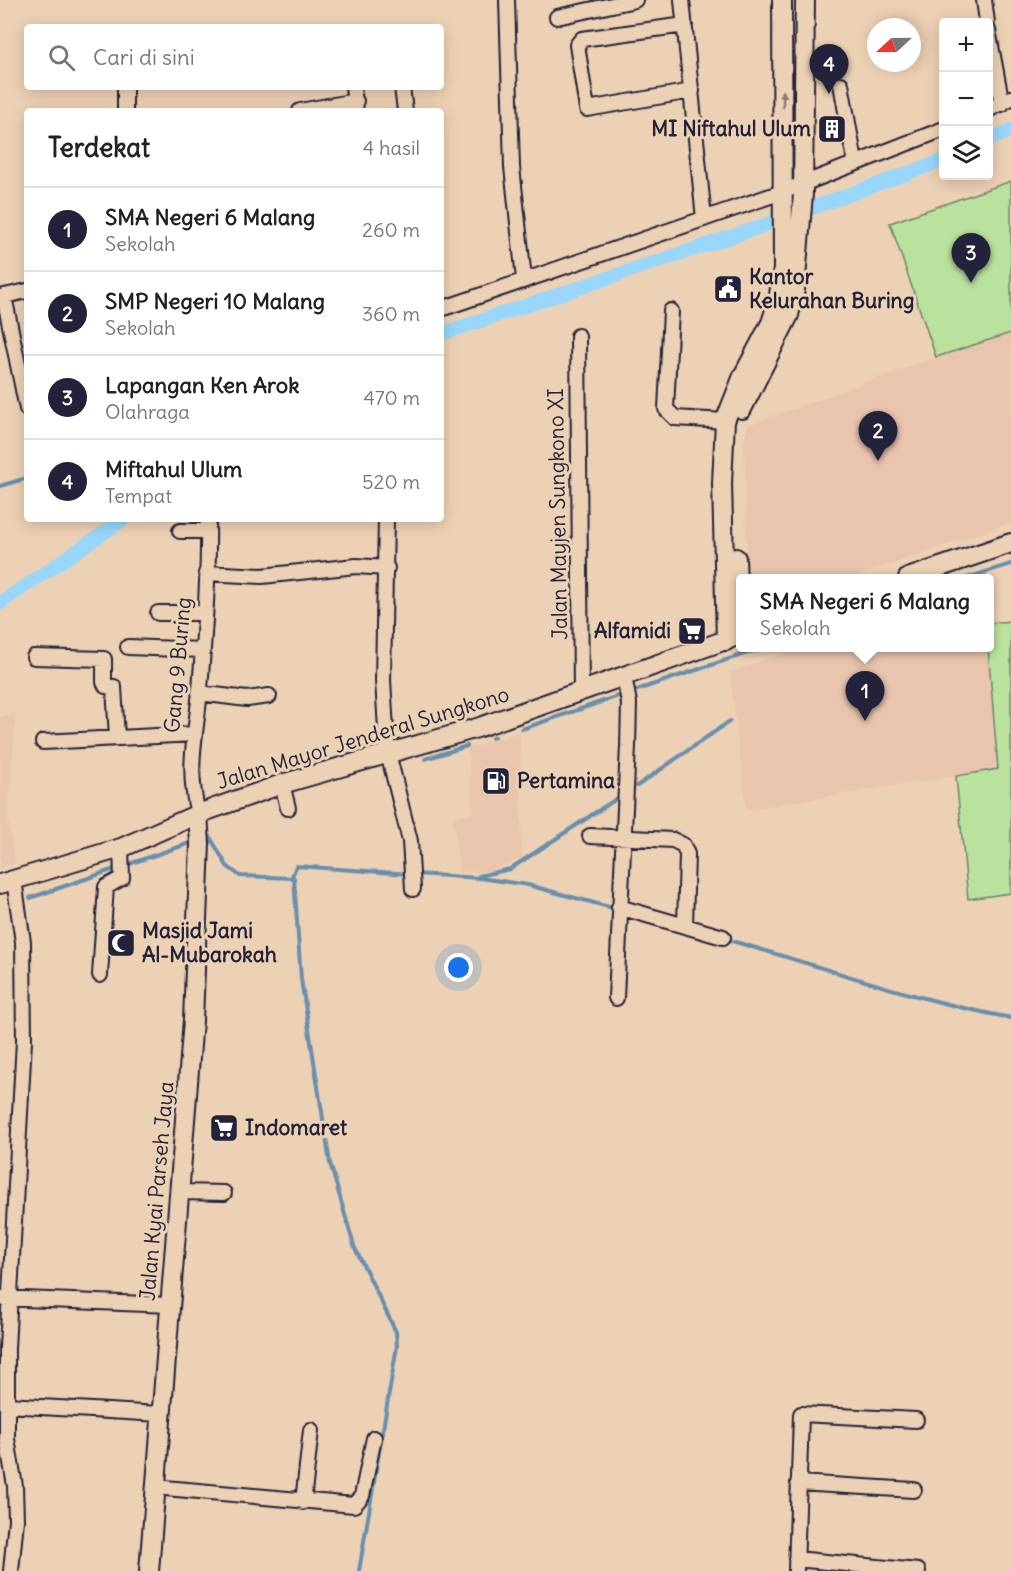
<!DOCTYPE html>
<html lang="id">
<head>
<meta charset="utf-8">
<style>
	body { margin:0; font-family:Delius,sans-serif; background:#f2f2f2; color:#222 }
	.controls { position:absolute; right:18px; top:18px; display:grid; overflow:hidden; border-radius:6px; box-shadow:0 3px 15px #0003 }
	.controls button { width:54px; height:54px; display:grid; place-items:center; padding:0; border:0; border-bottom:2px solid #e0e0e0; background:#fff; color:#222; font:30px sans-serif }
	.compass { position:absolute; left:867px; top:18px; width:54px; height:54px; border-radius:50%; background:#fff; box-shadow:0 3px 15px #0003; rotate:248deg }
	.you { position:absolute; left:459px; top:968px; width:21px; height:21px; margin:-15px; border:4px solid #fff; border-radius:50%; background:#1a73e8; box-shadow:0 0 0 9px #1a73e833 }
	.badge { display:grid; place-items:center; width:39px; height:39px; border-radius:50%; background:#22223b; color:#fff; font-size:20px; font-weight:700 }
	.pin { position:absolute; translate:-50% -50px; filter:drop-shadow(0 2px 3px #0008) }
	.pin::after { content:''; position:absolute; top:32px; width:21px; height:18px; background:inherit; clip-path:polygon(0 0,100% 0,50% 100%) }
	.popup { position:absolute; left:736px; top:574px; width:258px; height:78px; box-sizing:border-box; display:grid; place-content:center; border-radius:6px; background:#fff; filter:drop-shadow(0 2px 4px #0005); font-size:20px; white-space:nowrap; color:#767676 }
	.popup b { font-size:22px; color:#222 }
	.popup::after { content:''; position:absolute; left:50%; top:100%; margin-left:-12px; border:12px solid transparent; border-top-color:#fff }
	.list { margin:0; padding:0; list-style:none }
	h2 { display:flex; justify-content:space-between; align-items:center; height:78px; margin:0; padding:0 24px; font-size:26px }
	h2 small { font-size:20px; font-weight:400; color:#767676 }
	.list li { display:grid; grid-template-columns:39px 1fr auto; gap:18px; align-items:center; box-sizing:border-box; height:84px; padding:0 24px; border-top:2px solid #e0e0e0 }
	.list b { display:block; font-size:22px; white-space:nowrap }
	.list p { margin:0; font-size:20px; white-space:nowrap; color:#767676 }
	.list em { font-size:20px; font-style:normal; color:#767676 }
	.icon { flex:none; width:33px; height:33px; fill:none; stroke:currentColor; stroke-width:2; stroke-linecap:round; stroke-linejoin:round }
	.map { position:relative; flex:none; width:1011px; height:1571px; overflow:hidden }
	.search { position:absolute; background:#fff; box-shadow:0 3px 15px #0003; left:24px; top:24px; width:420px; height:66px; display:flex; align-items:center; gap:15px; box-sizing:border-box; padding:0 21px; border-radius:6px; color:#767676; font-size:22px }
	.panel { position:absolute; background:#fff; box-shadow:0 3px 15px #0003; left:24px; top:108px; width:420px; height:414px; border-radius:6px }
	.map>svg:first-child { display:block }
	.built { fill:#eac5ae }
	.green { fill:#bbe29d; stroke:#6e826c; stroke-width:1.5 }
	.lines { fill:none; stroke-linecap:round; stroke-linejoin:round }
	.stream { stroke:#698fae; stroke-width:4 }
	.canal { stroke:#99d7fa; stroke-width:14 }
	.minor-casing { stroke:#22223b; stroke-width:18 }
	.major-casing { stroke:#22223b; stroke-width:22 }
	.minor { stroke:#edd1b4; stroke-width:14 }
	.major { stroke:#edd1b4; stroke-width:18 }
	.oneway { fill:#887a78 }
	.labels { text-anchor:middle; stroke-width:6; stroke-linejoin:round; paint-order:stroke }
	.poi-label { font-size:21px; font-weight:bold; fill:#22223b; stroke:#edd1b4; text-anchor:start }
	.street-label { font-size:21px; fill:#22223b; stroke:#edd1b4 }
</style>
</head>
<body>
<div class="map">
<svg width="1011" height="1571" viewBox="0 0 1011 1571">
	<rect width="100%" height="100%" fill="#edd1b4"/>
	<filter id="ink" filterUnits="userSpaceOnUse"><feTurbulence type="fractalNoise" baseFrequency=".0167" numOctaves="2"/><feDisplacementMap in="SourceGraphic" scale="12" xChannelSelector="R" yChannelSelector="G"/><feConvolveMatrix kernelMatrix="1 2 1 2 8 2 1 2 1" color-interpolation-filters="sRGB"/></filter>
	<g filter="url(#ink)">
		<path class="built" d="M1011,333V523L851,578H747L744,439L748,425L936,357Z
			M802,648H988L998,769L746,810L730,672Z
			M16,714L8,819L15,863L0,868V717Z
			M520,732L522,858L490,871L459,872L453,817L473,813L468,749Z"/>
		<path class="green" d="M1011,181V333L936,357L890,223Z
			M1011,621V893L968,899L956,776L998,769L988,648L990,623Z"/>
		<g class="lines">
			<path class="stream" d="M0,486L27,478
				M967,578L1011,564
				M631,692L762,648
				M522,729L624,694
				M492,738L494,737
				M425,759L467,746
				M637,786L730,721
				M210,837L227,866L240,876L294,878L301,979L330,1163L354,1246L396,1332L397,1346L359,1571
				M416,874L480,878L528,885L609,907
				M479,876L510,869L616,799
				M292,877L296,866L409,874
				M30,898L193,842
				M725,939C820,966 914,1000 1011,1018"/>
			<path class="canal" d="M988,141L1011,130
				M441,334L757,228L944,160
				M0,603L124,519"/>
			<g class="minor-casing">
				<path id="minor" d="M507,0L512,167L524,279
					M682,0L704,219
					M984,0L987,22
					M557,17L635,0
					M685,25L582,39L577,45L587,109L692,91
					M988,30L1002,104
					M841,84L855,162
					M125,87V111
					M353,87L356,111
					M402,87L405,111
					M988,110L1011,98
					M300,111L356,101
					M4,296L27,409
					M0,297L27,291
					M441,309L782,192L944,129
					M671,311L666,409L675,418L725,421
					M578,336L581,692
					M386,519L383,680L386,730L388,753L410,841L413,889
					M180,531H208
					M206,573L262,576L356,566L387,568
					M158,613H203
					M128,647L202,650
					M34,657L104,659V682L106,686L114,687L117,738
					M199,693L247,699L269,696
					M43,742L194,734
					M282,784L288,808
					M198,814C186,766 196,737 200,690C204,634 209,576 208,519
					M590,836L673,840L683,845L687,854L685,925
					M619,907L723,937
					M100,975L106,887L122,878L121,848
					M616,998L628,746L629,703L624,676
					M179,1192L224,1193
					M0,1298L170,1305
					M7,1405L160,1414
					M798,1483L914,1490
					M154,1487L354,1505L362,1496L374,1438
					M303,1502L311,1430
					M796,1559L918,1571
					M11,1571L16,1520L15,1486L7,1439V1348L24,1041L23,942L14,880
					M796,1571L801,1414L916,1420"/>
			</g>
			<g class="major-casing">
				<path id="major" d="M742,409L789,315L795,290L803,194L805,0
					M736,558L739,636
					M908,578L1011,543
					M726,641L722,483L725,421L743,376L771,323L778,301L783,269L782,0
					M0,884L121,848L198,814L282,784L477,728L740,635
					M149,1571L193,1020L200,844L198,814"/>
			</g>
			<use href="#minor" class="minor"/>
			<use href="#major" class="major"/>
		</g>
		<defs><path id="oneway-solid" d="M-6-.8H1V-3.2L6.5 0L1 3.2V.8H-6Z" transform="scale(1.5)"/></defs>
		<use class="oneway" href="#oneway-solid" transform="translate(783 99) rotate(-90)"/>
	</g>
	<defs>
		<g id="building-square" transform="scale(1.5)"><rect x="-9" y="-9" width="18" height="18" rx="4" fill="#22223b" stroke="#edd1b4"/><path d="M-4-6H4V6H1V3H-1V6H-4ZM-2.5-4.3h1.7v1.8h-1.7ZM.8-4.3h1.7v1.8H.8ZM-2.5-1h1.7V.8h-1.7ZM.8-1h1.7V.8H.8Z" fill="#fff"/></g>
		<g id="civic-square" transform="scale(1.5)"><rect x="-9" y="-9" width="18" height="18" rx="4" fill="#22223b" stroke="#edd1b4"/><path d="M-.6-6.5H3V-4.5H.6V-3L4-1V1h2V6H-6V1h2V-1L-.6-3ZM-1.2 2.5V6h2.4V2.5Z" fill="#fff"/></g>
		<g id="supermarket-square" transform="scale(1.5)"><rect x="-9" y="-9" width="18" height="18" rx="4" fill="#22223b" stroke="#edd1b4"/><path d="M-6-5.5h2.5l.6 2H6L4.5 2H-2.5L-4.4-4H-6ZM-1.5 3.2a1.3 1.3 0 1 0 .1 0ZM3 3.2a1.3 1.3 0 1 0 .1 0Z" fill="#fff"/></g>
		<g id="fuel-square" transform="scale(1.5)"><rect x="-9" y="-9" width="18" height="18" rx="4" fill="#22223b" stroke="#edd1b4"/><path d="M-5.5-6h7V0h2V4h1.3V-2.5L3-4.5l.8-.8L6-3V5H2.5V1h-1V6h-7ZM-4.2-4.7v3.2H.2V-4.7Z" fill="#fff"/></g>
		<g id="mosque-square" transform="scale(1.5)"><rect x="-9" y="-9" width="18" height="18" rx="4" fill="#22223b" stroke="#edd1b4"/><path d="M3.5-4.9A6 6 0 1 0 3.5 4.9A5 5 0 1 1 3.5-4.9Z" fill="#fff"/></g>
	</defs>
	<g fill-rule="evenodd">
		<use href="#building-square" x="832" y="129"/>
		<use href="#civic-square" x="728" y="289"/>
		<use href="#supermarket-square" x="692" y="631"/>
		<use href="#fuel-square" x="496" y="781"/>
		<use href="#mosque-square" x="121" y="943"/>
		<use href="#supermarket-square" x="224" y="1128"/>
	</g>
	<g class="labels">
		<g class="poi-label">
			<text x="811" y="136" text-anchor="end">MI Niftahul Ulum</text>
			<text x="749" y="284">Kantor<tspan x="749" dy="24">Kelurahan Buring</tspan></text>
			<text x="671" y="638" text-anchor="end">Alfamidi</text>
			<text x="517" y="788">Pertamina</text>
			<text x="142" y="938">Masjid Jami<tspan x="142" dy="24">Al-Mubarokah</tspan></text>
			<text x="245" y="1135">Indomaret</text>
		</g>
		<g class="street-label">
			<text transform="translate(558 514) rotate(-91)" y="7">Jalan Mayjen Sungkono XI</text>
			<text transform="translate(178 665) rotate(-85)" y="7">Gang 9 Buring</text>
			<text transform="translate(363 738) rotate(-17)" y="7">Jalan Mayor Jenderal Sungkono</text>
			<text transform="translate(157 1191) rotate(-85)" y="7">Jalan Kyai Parseh Jaya</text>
		</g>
	</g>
</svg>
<div class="controls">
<button>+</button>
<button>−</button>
<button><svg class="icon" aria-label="layers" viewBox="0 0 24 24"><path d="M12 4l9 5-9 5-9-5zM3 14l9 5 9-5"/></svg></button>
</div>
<svg class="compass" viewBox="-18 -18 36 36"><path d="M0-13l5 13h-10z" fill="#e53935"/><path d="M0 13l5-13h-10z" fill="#767676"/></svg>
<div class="you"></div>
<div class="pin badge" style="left:865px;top:721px">1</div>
<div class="popup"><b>SMA Negeri 6 Malang</b>Sekolah</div>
<div class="pin badge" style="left:878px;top:461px">2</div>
<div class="pin badge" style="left:971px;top:283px">3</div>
<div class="pin badge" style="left:829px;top:94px">4</div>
<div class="search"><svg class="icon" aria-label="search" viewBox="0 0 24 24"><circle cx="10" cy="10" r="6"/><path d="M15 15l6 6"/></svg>Cari di sini</div>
<section class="panel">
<h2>Terdekat<small>4 hasil</small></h2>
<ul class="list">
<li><span class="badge">1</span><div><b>SMA Negeri 6 Malang</b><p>Sekolah</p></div><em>260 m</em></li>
<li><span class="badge">2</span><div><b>SMP Negeri 10 Malang</b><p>Sekolah</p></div><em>360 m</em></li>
<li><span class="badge">3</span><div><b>Lapangan Ken Arok</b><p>Olahraga</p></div><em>470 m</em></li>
<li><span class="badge">4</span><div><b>Miftahul Ulum</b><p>Tempat</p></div><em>520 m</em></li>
</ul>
</section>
</div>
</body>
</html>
